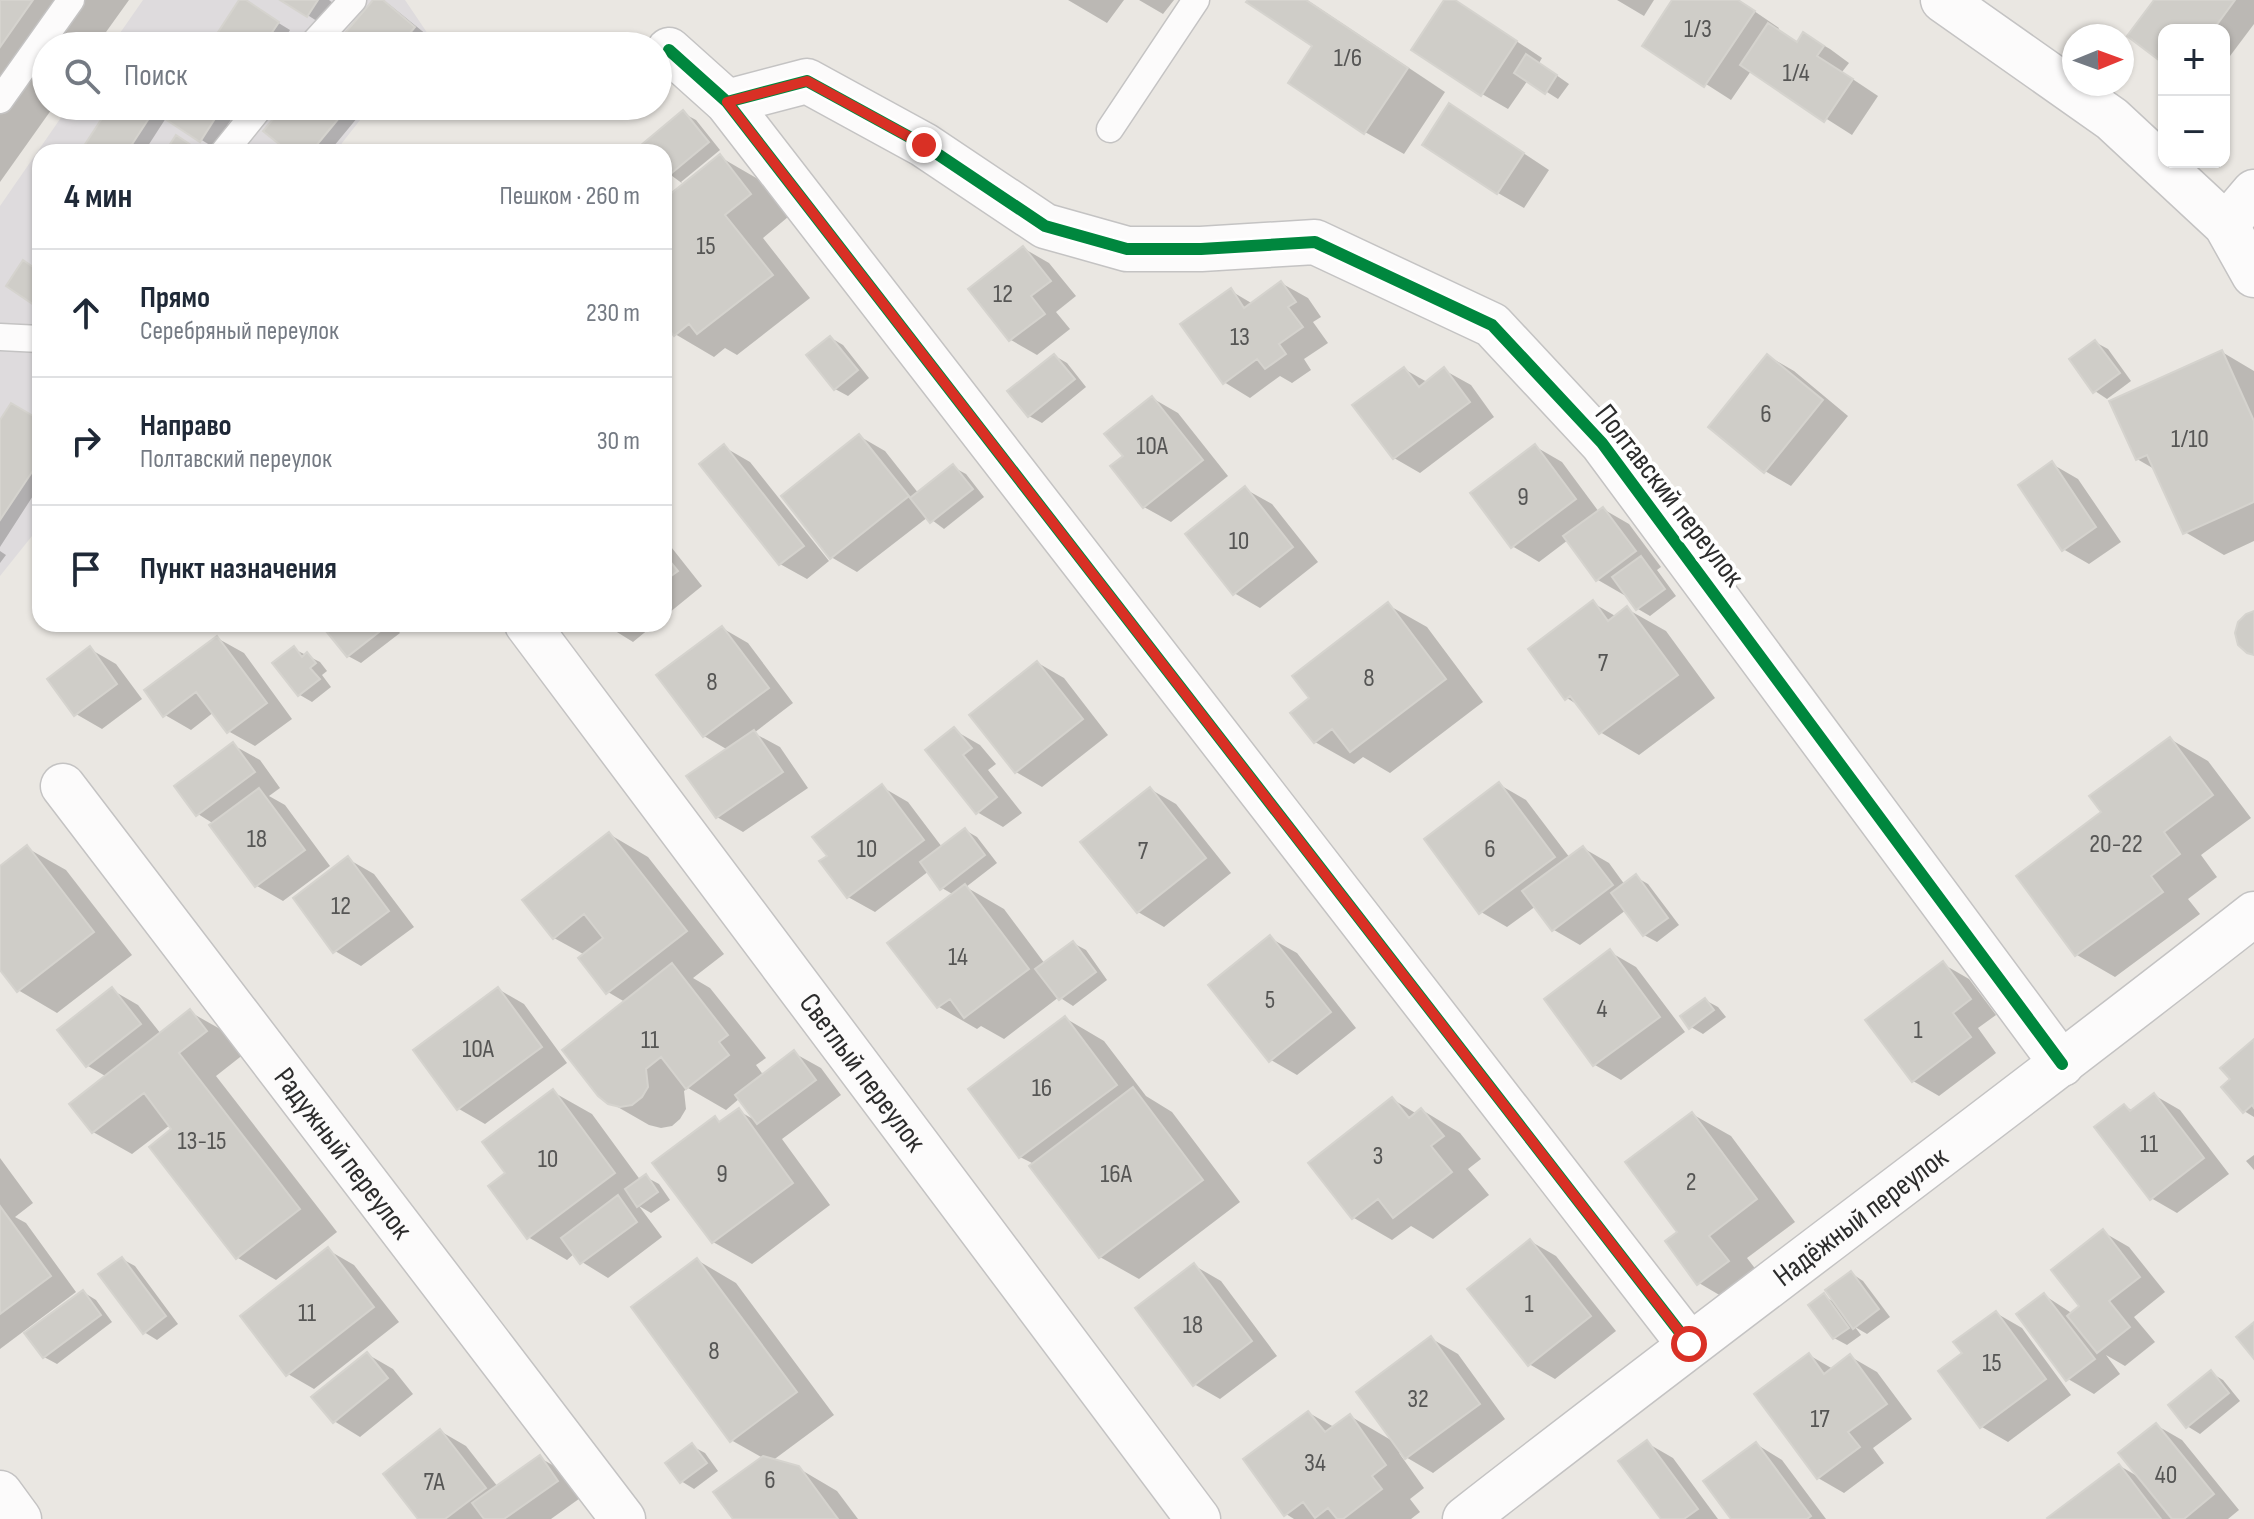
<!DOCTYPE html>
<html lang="ru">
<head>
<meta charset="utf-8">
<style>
	body { margin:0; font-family:"Sofia Sans Condensed",sans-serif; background:#f2f2f3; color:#1f2937 }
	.controls { position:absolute; right:24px; top:24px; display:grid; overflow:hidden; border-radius:16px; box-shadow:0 2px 6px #0004 }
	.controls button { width:72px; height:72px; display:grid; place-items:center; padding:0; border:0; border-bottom:2px solid #e0e1e3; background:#fff; color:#1f2937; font:40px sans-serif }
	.compass { position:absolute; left:2062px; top:24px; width:72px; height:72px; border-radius:50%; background:#fff; box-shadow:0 2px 6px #0004; rotate:89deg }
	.stop { position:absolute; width:24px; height:24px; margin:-18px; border:6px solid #d93025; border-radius:50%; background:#fff }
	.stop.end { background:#d93025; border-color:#fff; box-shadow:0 2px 8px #0008 }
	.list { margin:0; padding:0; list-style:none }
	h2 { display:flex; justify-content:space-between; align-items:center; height:104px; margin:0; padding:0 32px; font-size:34px }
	h2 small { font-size:26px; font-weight:400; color:#747a83 }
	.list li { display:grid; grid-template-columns:52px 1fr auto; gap:24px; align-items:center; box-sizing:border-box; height:128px; padding:0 32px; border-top:2px solid #e0e1e3 }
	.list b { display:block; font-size:30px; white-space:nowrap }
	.list p { margin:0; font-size:26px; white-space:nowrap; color:#747a83 }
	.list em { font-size:26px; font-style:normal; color:#747a83 }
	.icon { flex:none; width:44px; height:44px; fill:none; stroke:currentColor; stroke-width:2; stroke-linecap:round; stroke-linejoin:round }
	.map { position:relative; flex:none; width:2254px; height:1519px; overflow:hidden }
	.search { position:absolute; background:#fff; box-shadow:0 2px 6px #0004; left:32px; top:32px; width:640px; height:88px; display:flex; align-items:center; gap:20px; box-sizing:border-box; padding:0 28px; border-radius:44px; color:#747a83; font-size:30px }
	.panel { position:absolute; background:#fff; box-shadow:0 2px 6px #0004; left:32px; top:144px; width:640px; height:488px; border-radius:24px }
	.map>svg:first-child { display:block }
	.industrial { fill:#dedbdd }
	.shadow { fill:#0003 }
	.building { fill:#cfcdc8; stroke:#d5d3ce; stroke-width:2 }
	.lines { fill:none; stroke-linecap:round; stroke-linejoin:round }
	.service-casing { stroke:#c4c3c3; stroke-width:29 }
	.minor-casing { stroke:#c4c3c3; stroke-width:47 }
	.service { stroke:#fcfbfb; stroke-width:26 }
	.minor { stroke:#fcfbfb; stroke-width:44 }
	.cycleway-casing { stroke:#fff; stroke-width:17 }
	.cycleway { stroke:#00873e; stroke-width:12 }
	.route { stroke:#d93025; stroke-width:10 }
	.labels { text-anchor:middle; stroke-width:8; stroke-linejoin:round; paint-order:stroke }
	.number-label { font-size:26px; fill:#565655 }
	.street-label { font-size:30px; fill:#2c2c2c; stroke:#fff }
</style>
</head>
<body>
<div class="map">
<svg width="2254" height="1519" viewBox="0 0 2254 1519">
	<rect width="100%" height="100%" fill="#eae7e2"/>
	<path class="industrial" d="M143,0H405L428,34L419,46H111Z
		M69,106H371L335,152H40V526L0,576V206Z"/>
	<path class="shadow" d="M0,0H129L96,46H46V106H54L0,182Z
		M241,0L290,30L280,46H211Z
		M284,0H329L333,3L320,23Z
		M376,0H382L390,5L427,35L417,46H337Z
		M1068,0H1124L1107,23Z
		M1139,0H1174L1163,14Z
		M1250,0H1307L1445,92L1404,154L1365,132L1315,45Z
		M1447,0H1452L1474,13L1542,58L1539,63L1569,84L1558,99L1528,80L1508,109L1482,94Z
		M1617,0H1654L1644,16Z
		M1675,0H1738L1779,28L1777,31L1798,43L1804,34L1830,49L1849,63L1842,72L1878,96L1852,135L1751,71L1731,100L1645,45Z
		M2156,0H2254V24L2224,64V30H2164V62Z
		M1450,105L1549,170L1524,208L1498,193Z
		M113,106H240L213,147L166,118L144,152H83Z
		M286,106H367L329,152H292Z
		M683,113L696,120L720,150L681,182L683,184L664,170V152H649Z
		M570,145L583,152H561Z
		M720,157L758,179L788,217L763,238L810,298L737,355L725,348L714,357L675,334L664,320V201Z
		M1023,248L1049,263L1076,296L1056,312L1070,329L1037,355L1011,340Z
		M1281,283L1308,298L1321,317L1313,322L1328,343L1304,359L1311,370L1292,383L1280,376L1250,398L1224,382L1231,291L1253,304Z
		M831,338L843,345L869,378L848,396L835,389Z
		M2095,342L2108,349L2131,381L2107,399L2095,391Z
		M2222,352L2254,371V541L2224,555L2185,532L2156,470L2137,459Z
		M1055,356L1067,363L1086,387L1042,423L1029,416Z
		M1768,356L1794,371L1848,416L1791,486L1765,471Z
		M1404,369L1427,382L1444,370L1471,385L1494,417L1420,473L1394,458Z
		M1152,398L1178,413L1228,476L1171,522L1144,507L1112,466L1126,456Z
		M0,423H40V485L0,547Z
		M859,436L885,451L919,494L953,467L966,474L984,497L944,529L928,517L857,572L831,557Z
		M724,447L750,462L829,561L807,579L780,564Z
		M1536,447L1562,462L1599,512L1603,509L1629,524L1661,567L1657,570L1676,596L1650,616L1638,609L1626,593L1624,595L1598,580L1568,540L1539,562L1512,546Z
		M2052,464L2078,479L2121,542L2089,564L2063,549Z
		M1245,489L1272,504L1318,562L1260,608L1234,593Z
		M664,538L702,586L664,617Z
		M0,551L6,555L0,563Z
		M1593,603L1617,617L1627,609L1666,631L1715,698L1639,755L1600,732L1581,707L1567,698Z
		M1388,605L1427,627L1483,702L1390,773L1363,757L1354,764L1315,742L1293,713L1312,698Z
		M197,624H222L211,632Z
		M322,624H393L400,633L361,663L348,656L331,629Z
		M604,624H655L633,642Z
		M722,628L748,643L793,703L754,733L780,747L808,788L743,832L717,817L728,750L704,736Z
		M217,638L244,653L292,719L255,746L228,731L214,712L191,730L165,715Z
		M90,649L116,664L142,699L102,729L76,714Z
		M294,649L320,662L327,671L322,675L331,687L312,702L300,695L275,663Z
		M1038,663L1064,678L1108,735L1042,787L1016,772Z
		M954,730L980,745L996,764L988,770L1022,813L1003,827L977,812Z
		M2170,739L2208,761L2251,818L2201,855L2217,877L2188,899L2200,914L2115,977L2077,955L2019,876L2104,813Z
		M233,745L260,760L280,788L269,796L285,805L330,866L283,901L257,886L214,824L198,814Z
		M1500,785L1526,800L1570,858L1583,848L1609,863L1625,885L1636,877L1648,884L1679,925L1657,942L1644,935L1626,910L1580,945L1554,930L1536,906L1507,927L1481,912Z
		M882,787L908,802L942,847L965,830L977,837L997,863L966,887L1004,909L1045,964L1073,943L1086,950L1107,980L1073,1006L1059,997L1004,1039L981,1026L977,1029L939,1007L890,943L954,895L942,888L929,871L875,912L848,897L830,857Z
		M1150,789L1176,804L1231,873L1164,927L1138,912Z
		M609,834L648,857L724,954L693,978L710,988L766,1058L756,1065L764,1076L794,1053L821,1068L841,1095L782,1139L830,1205L752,1264L713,1242L715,1118L722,1123L739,1111L758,1122L740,1098L726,1110L688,1088L684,1091L686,1109L680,1119L672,1126L661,1128L649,1125L609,1102L625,1002L608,992L585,955L554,938Z
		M27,848L66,870L132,955L57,1013L18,990L0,967V869Z
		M348,859L374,874L414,927L361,966L335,951Z
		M1270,938L1297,953L1356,1028L1297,1075L1271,1060Z
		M1610,952L1636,967L1685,1032L1621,1080L1595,1065L1546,999Z
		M1943,964L1969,979L1996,1015L1978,1028L1996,1053L1939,1096L1913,1081Z
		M498,989L524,1004L567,1063L485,1124L459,1109L416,1050Z
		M112,990L138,1005L161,1034L190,1012L229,1034L244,1054L216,1076L337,1232L276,1280L238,1258L170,1125L132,1154L93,1132L107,1077L88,1066L60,1030Z
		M1705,1000L1718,1007L1726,1017L1703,1034L1691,1027Z
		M1065,1018L1104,1041L1146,1096L1172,1112L1240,1202L1139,1279L1100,1257L1034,1164L1020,1157Z
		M2254,1042V1117L2244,1111L2233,1080Z
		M553,1092L592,1114L641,1181L646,1177L659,1184L670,1200L651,1213L639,1206L662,1237L608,1278L582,1262L575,1253L567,1260L528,1237L508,1174Z
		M2154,1095L2180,1110L2229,1174L2177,1213L2151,1198L2125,1106L2133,1111Z
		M1392,1099L1417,1114L1422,1110L1460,1133L1481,1159L1468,1169L1489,1195L1433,1239L1411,1226L1392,1240L1354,1218L1311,1164Z
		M1692,1114L1731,1136L1795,1222L1747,1258L1767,1284L1738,1306L1699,1283L1680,1232Z
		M2254,1155V1170L2246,1161Z
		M0,1158L33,1203L15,1217L26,1223L76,1292L0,1349Z
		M2103,1232L2129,1247L2165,1292L2134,1317L2155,1342L2125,1366L2106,1355L2120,1374L2094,1394L2068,1379L2044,1295L2073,1314L2082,1307Z
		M1530,1241L1556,1256L1616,1331L1555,1379L1529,1364Z
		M328,1250L354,1265L399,1322L314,1389L288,1374Z
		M122,1259L135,1266L178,1324L157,1340L144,1332Z
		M697,1260L736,1283L834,1415L772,1461L798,1468L837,1491L858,1519H735L763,1458L731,1440Z
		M1195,1266L1221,1281L1277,1356L1220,1399L1194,1384Z
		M1851,1273L1863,1281L1890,1317L1867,1334L1855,1327L1861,1335L1847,1345L1834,1338L1824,1296L1836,1303Z
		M83,1292L96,1300L112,1322L57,1364L44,1357Z
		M1996,1313L2022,1328L2071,1395L2008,1442L1982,1427L1940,1371L1965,1353Z
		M1432,1339L1458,1354L1505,1419L1433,1473L1399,1453L1424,1488L1410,1499L1420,1512L1411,1519H1294L1286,1514L1309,1413L1334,1427L1350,1416L1396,1443Z
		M367,1354L393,1369L413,1394L360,1437L334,1421Z
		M1809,1355L1833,1369L1851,1357L1877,1372L1912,1419L1873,1448L1884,1463L1844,1493L1818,1478Z
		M2211,1373L2223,1380L2240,1401L2200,1434L2187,1426Z
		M2156,1425L2182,1440L2239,1510L2228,1519H2051L2120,1466L2142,1479Z
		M440,1431L466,1446L498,1487L540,1458L567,1473L583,1496L551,1519H420Z
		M1647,1443L1673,1458L1718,1519H1663Z
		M1756,1444L1782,1460L1826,1519H1734Z
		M692,1446L705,1453L718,1471L694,1489L681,1481Z"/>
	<path class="building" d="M0,0H33L0,47Z
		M239,0H246L279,22L263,46H209Z
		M280,0H318L307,17Z
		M373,0H383L415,27L399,46H334Z
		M1248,0H1306L1408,68L1364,134L1288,83L1312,46L1246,2Z
		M1444,0H1455L1517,41L1481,96L1411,50Z
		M1672,0H1738L1755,11L1704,87L1642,46Z
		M2154,0H2235L2213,30H2164V64L2127,36Z
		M1768,23L1797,42L1803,32L1824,46L1817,56L1853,79L1824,122L1740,65Z
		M1526,54L1557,75L1545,94L1514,73Z
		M1449,103L1524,153L1497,194L1422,145Z
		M110,106H157L127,152H80Z
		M169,106H223L200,142L162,117Z
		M284,106H349L311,152H289L263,131Z
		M683,110L709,142L667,177L664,174V152H647L641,145Z
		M176,135L194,147L191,152H165Z
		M720,154L751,194L725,215L773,275L697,334L689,324L674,336L664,323V199Z
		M1023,246L1051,281L1031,296L1045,314L1009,341L968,289Z
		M23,260L40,272V309L6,286Z
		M1281,281L1296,302L1288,307L1303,327L1279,344L1286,354L1265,369L1257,359L1223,384L1180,324L1231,288L1244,308Z
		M830,336L858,370L834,390L806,355Z
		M2095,340L2120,373L2093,393L2069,359Z
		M2222,350L2254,421V502L2183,534L2147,455L2136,460L2109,401Z
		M1054,354L1075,379L1028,417L1007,391Z
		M1767,354L1823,400L1764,473L1708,427Z
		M1404,367L1419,387L1444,367L1470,402L1393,459L1352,405Z
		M1152,396L1203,460L1143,508L1110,466L1123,456L1104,434Z
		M11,403L40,420V460L0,520V420Z
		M859,434L909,496L830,559L781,496Z
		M724,444L804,546L779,565L699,464Z
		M1535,444L1576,499L1511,548L1470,493Z
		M2052,461L2096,527L2062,551L2018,485Z
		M953,464L973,489L930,523L910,498Z
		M1245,486L1293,547L1233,595L1185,534Z
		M1603,507L1636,551L1596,581L1563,536Z
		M664,554L678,571L664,581Z
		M1641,556L1665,589L1636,610L1612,577Z
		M1593,600L1608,621L1627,606L1678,675L1599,734L1570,696L1565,700L1528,649Z
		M1388,602L1446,679L1350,752L1332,729L1314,743L1290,713L1309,698L1292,676Z
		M2254,611V655L2247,653L2238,645L2235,633L2238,622L2246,614Z
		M334,624H388V625L347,657L326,631Z
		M722,626L769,688L703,737L656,675Z
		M217,636L267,703L227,733L196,692L163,717L144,690Z
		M90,646L117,684L74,716L47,679Z
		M294,646L302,657L307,652L316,663L310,668L320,679L298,696L272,663Z
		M1037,661L1083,719L1015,773L969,715Z
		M954,727L972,748L963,755L997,797L976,814L925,750Z
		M754,730L783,772L716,818L686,776Z
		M2170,737L2213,795L2164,832L2180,854L2151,876L2163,892L2075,956L2016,876L2101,812L2089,796Z
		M233,742L255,772L196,816L174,786Z
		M1499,782L1555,857L1479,914L1424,839Z
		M882,784L924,840L847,898L819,861L827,856L812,837Z
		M1150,787L1206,858L1137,913L1080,842Z
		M259,788L305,850L255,887L209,825Z
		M965,828L985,855L940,890L920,862Z
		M609,832L687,931L606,994L578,958L603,938L584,914L553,939L522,900Z
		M27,845L94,932L17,992L0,970V866Z
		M1583,846L1613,885L1552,931L1522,891Z
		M348,856L389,911L333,953L293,898Z
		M1636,874L1668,918L1643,936L1611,893Z
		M965,884L1029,969L964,1018L950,999L937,1008L887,943Z
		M1270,935L1331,1012L1269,1062L1208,985Z
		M1073,941L1096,972L1059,1000L1035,969Z
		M1610,949L1660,1017L1593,1066L1544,999Z
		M1943,961L1971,999L1953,1013L1971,1037L1912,1082L1865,1020Z
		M672,963L728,1035L719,1042L729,1055L686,1089L661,1057L646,1069L648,1087L642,1097L632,1105L620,1107L608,1104L598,1096L562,1050Z
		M112,987L141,1024L86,1067L57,1030Z
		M498,987L542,1047L457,1110L413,1050Z
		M1705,998L1714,1010L1689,1029L1680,1016Z
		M190,1009L207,1031L179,1053L300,1209L236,1259L149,1147L171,1129L144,1093L92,1133L69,1104Z
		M1065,1016L1117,1085L1019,1158L968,1089Z
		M2254,1039V1108L2252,1105L2243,1113L2221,1087L2230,1079L2220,1068Z
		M794,1050L816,1080L757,1124L735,1095Z
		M1133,1087L1203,1180L1099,1258L1029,1166Z
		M553,1089L615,1173L527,1239L488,1186L505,1173L482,1142Z
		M2154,1093L2204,1158L2150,1200L2094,1127L2124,1104L2130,1111Z
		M1392,1097L1409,1118L1421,1108L1444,1136L1431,1146L1452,1172L1393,1218L1378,1199L1352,1219L1308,1163Z
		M739,1108L793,1183L712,1243L652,1163L715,1116L719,1122Z
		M1692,1112L1757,1199L1709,1236L1729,1261L1697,1285L1665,1241L1677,1232L1625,1162Z
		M646,1174L658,1192L637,1207L625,1189Z
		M618,1195L637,1222L580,1264L561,1238Z
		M0,1206L51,1276L0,1314Z
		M2103,1229L2140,1277L2109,1301L2130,1327L2097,1353L2067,1316L2079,1306L2051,1270Z
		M1530,1239L1591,1316L1528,1366L1467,1289Z
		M328,1247L374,1307L286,1376L240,1316Z
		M122,1257L166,1316L143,1334L98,1274Z
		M697,1258L797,1392L730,1442L631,1307Z
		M1194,1263L1252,1341L1193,1386L1135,1308Z
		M1851,1271L1879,1309L1853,1329L1825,1290Z
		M83,1290L101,1315L43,1358L24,1333Z
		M1824,1293L1849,1328L1833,1339L1808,1305Z
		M2044,1293L2095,1359L2066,1381L2016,1314Z
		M1996,1311L2046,1379L1980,1428L1938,1371L1962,1353L1953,1342Z
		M2254,1322V1359L2236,1337Z
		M1431,1336L1480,1404L1405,1459L1356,1392Z
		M367,1352L388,1378L333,1423L311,1397Z
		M1809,1353L1824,1374L1850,1354L1887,1404L1848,1432L1860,1447L1817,1479L1754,1394Z
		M2211,1370L2229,1393L2186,1428L2168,1405Z
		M1308,1411L1325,1432L1350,1414L1386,1465L1372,1476L1382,1489L1343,1519H1337L1328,1508L1315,1518L1303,1502L1284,1516L1243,1459Z
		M2156,1423L2214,1494L2184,1519H2172L2118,1453Z
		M440,1429L486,1488L445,1519H418L383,1474Z
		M1647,1440L1698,1509L1684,1519H1661L1618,1461Z
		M1756,1442L1811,1516L1807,1519H1731L1703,1481Z
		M692,1443L707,1463L680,1483L665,1463Z
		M540,1455L558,1481L504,1519H484L472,1503Z
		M763,1456L799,1466L838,1519H733L713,1492Z
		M2119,1464L2161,1519H2048L2047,1518Z"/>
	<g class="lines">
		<g class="service-casing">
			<path id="service" d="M311,46L353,0
				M0,100L71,0
				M1110,129L1196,0
				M224,152L261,106
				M0,337L40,339"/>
		</g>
		<g class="minor-casing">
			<g id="minor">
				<path d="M1943,0L2112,119L2226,225L2254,275"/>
				<path d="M669,50L727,102L1689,1344"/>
				<path d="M727,102L807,81L924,145L1045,226L1127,249H1201L1315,242L1492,325L1602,443L2062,1064"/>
				<path d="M2226,225L2254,192"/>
				<path id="s1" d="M527,624L1198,1519"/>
				<path id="s2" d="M63,786L623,1519"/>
				<path d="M0,1493L19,1519"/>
				<path id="s3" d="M1465,1519C1726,1315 1993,1119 2254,914"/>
			</g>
		</g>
		<use href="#service" class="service"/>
		<use href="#minor" class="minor"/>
		<g class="cycleway-casing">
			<path id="cycleway" d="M669,50L727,102L1689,1344
				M727,102L807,81L924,145L1045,226L1127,249H1201L1315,242L1492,325L1602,443L2062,1064"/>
		</g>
		<use href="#cycleway" class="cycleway"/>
	</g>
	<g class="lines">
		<path class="route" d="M924,145L807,81L727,102L1689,1344"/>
	</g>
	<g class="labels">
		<g class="number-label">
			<text x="1698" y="37">1/3</text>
			<text x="1348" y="66">1/6</text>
			<text x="1796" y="81">1/4</text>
			<text x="706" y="254">15</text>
			<text x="1003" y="302">12</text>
			<text x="1240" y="345">13</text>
			<text x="1766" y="422">6</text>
			<text x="2190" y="447">1/10</text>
			<text x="1152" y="454">10А</text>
			<text x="1523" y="505">9</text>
			<text x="1239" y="549">10</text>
			<text x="1603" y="671">7</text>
			<text x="1369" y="686">8</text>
			<text x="712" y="690">8</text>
			<text x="257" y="847">18</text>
			<text x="2116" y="852">20-22</text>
			<text x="867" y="857">10</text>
			<text x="1490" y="857">6</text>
			<text x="1143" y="859">7</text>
			<text x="341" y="914">12</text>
			<text x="958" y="965">14</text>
			<text x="1270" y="1008">5</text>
			<text x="1602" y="1017">4</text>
			<text x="1918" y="1038">1</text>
			<text x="650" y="1048">11</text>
			<text x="478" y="1057">10А</text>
			<text x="1042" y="1096">16</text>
			<text x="202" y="1149">13-15</text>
			<text x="2149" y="1152">11</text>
			<text x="1378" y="1164">3</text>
			<text x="548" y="1167">10</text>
			<text x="722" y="1182">9</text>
			<text x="1116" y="1182">16А</text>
			<text x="1691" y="1190">2</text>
			<text x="1529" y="1312">1</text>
			<text x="307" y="1321">11</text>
			<text x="1193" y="1333">18</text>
			<text x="714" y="1359">8</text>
			<text x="1992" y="1371">15</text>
			<text x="1418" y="1407">32</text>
			<text x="1820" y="1427">17</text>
			<text x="1315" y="1471">34</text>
			<text x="2166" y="1483">40</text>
			<text x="770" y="1488">6</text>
			<text x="434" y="1490">7А</text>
		</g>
		<g class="street-label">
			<text transform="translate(1670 495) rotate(52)" y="10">Полтавский переулок</text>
			<text dy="10" stroke="none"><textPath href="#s1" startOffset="560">Светлый переулок</textPath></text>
			<text dy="10" stroke="none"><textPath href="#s2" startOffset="462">Радужный переулок</textPath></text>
			<text dy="10" stroke="none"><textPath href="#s3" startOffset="498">Надёжный переулок</textPath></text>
		</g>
	</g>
</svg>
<div class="controls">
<button>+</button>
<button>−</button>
</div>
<svg class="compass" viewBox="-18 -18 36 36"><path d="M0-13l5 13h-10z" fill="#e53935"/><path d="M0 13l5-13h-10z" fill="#747a83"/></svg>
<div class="stop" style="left:1689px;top:1344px"></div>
<div class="stop end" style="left:924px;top:145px"></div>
<div class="search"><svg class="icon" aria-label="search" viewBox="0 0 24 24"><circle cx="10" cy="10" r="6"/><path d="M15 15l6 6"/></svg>Поиск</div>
<section class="panel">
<h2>4 мин<small>Пешком · 260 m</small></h2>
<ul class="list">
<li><svg class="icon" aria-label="ahead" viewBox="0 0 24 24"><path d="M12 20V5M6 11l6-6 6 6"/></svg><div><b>Прямо</b><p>Серебряный переулок</p></div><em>230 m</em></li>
<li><svg class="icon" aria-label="right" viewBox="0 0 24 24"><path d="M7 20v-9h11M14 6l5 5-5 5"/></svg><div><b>Направо</b><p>Полтавский переулок</p></div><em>30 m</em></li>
<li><svg class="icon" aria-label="arrive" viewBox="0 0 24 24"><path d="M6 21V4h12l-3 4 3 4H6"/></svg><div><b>Пункт назначения</b></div></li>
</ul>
</section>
</div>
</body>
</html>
